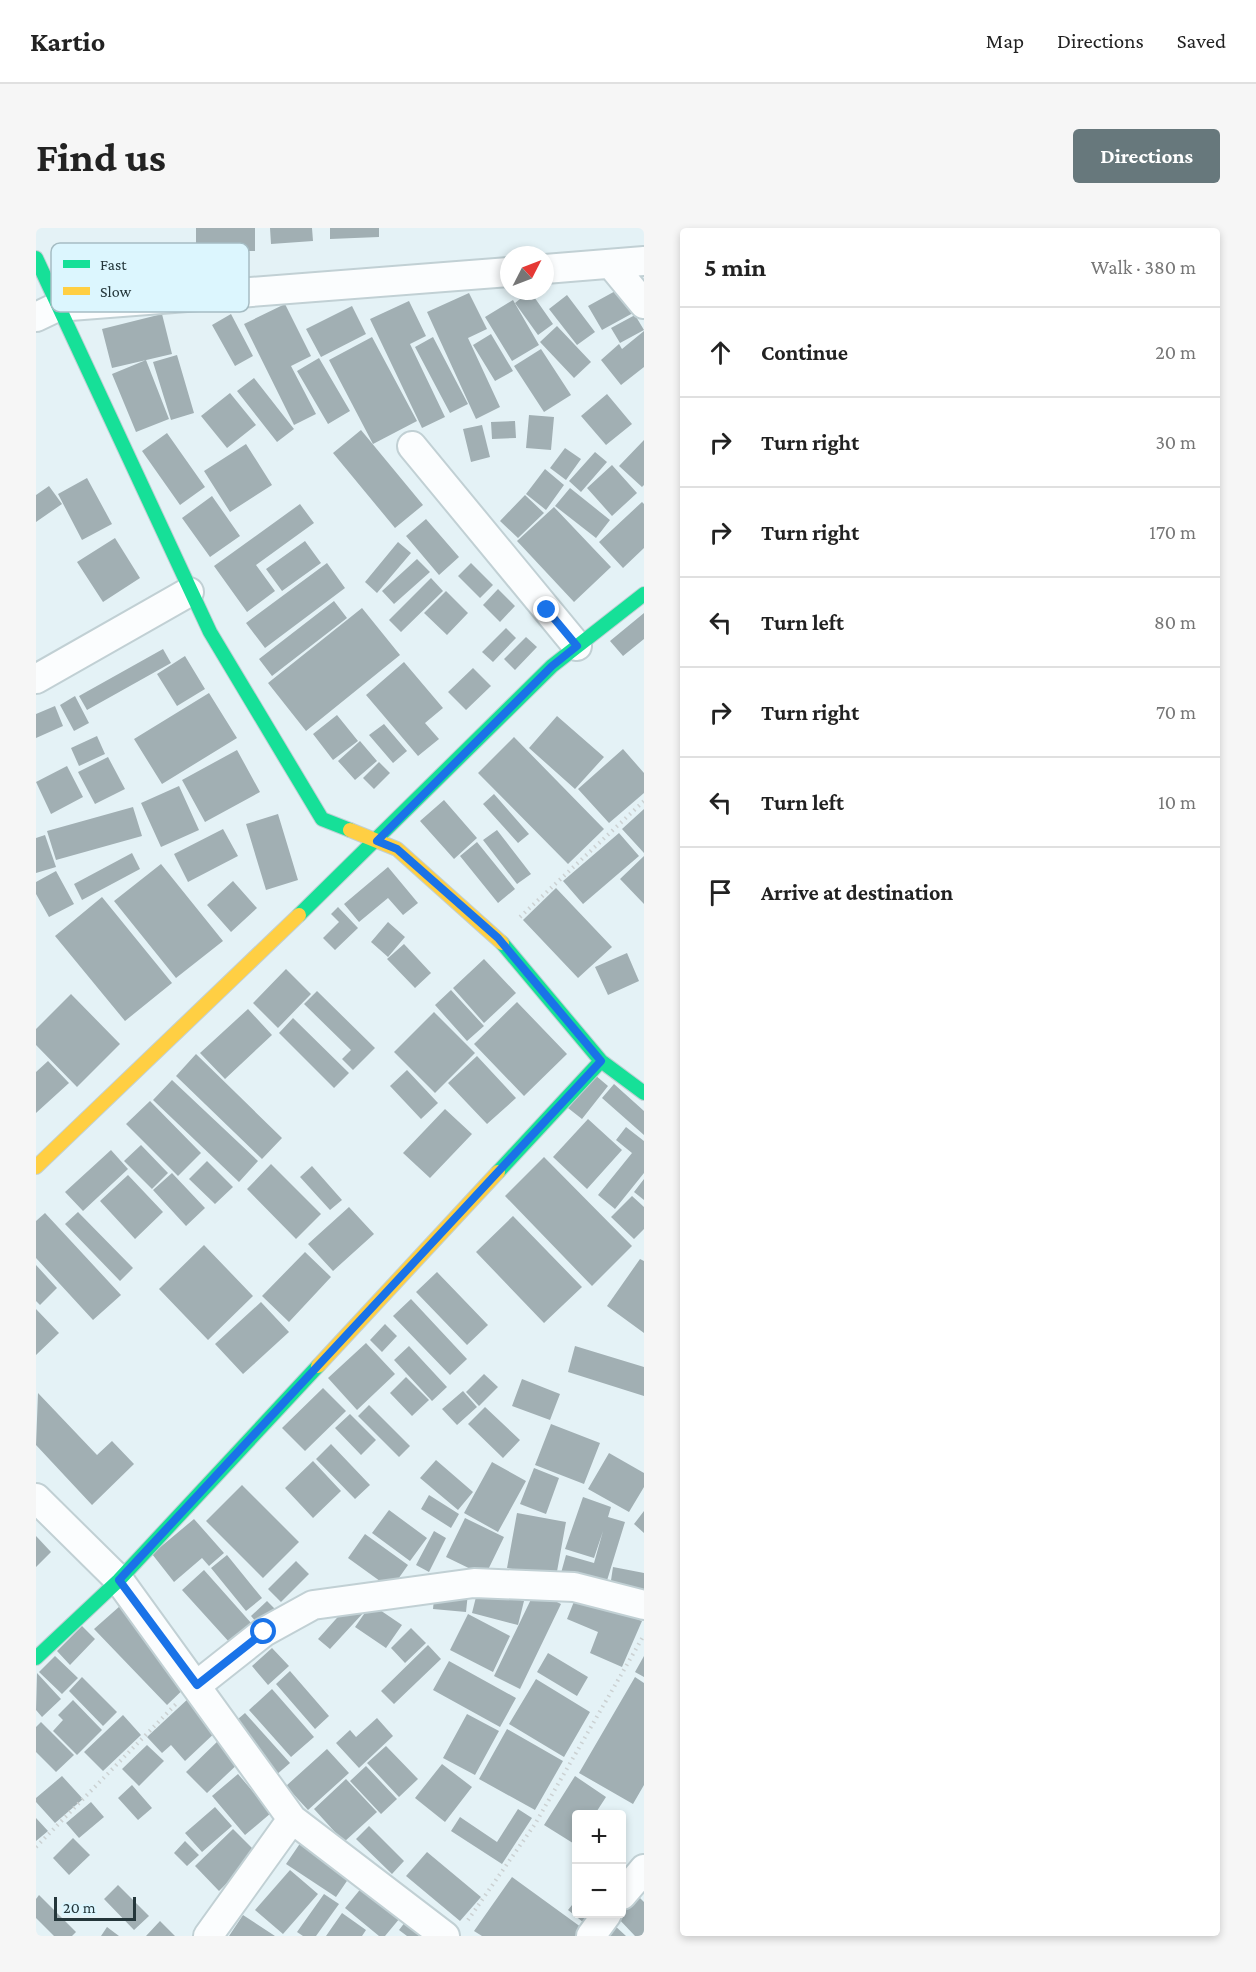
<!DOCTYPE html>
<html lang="en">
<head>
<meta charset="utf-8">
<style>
	body { margin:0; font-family:"Crimson Pro",serif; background:#f6f6f6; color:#222 }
	.controls { position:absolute; right:18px; bottom:18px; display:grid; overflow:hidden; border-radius:6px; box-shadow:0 3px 9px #0003 }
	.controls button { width:54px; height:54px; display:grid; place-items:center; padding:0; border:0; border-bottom:2px solid #e0e0e0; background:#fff; color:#222; font:30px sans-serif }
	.compass { position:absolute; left:464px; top:18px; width:54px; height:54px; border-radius:50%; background:#fff; box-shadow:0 3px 9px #0003; rotate:48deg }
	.scale { position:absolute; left:18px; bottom:15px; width:82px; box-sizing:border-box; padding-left:6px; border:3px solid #24363a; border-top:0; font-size:16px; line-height:21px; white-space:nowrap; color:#24363a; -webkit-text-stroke:4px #dcf6fe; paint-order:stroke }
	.stop { position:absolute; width:18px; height:18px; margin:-14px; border:4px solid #1a73e8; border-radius:50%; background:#fff }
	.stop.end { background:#1a73e8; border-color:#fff; box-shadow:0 2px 6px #0008 }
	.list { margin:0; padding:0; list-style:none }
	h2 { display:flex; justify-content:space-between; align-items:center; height:78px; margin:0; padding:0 24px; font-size:26px }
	h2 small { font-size:20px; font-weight:400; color:#767676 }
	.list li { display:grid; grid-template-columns:39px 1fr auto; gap:18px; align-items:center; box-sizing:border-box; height:90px; padding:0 24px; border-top:2px solid #e0e0e0 }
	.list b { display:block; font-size:22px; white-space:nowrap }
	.list em { font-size:20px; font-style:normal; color:#767676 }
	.icon { flex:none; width:33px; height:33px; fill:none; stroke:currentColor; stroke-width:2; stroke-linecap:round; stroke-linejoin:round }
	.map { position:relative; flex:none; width:608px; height:1708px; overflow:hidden; border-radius:6px }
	header { display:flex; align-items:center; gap:36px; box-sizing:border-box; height:84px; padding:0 30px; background:#fff; border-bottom:2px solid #e0e0e0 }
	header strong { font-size:28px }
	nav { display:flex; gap:33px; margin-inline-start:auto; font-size:21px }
	.intro { display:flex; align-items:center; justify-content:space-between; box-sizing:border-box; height:144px; padding:0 36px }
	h1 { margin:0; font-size:42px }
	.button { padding:15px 27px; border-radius:6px; background:#67787c; color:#fff; font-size:21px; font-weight:700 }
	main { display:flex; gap:36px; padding:0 36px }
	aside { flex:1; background:#fff; border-radius:6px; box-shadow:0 3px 9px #0003 }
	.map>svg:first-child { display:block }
	.building { fill:#a1afb3 }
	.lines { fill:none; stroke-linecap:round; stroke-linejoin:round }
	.street-casing { stroke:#c1d0d4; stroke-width:32 }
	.fast-casing { stroke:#c1d0d4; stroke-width:16 }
	.slow-casing { stroke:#c1d0d4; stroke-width:16 }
	.path { stroke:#cbd1d2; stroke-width:4; stroke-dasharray:1.5 4.5; stroke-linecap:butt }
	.street { stroke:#fbfdfe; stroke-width:28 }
	.fast { stroke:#16e098; stroke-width:14 }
	.slow { stroke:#ffcf43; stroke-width:14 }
	.route { stroke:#1a73e8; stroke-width:8 }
	.key { fill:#dcf6fe; stroke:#a5bcc3; stroke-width:1.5 }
	.key-label { font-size:16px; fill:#24363a }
</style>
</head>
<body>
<header>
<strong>Kartio</strong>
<nav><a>Map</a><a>Directions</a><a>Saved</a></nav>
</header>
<div class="intro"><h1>Find us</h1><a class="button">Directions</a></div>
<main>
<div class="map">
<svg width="608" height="1708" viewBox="0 0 608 1708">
	<rect width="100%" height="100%" fill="#e4f2f6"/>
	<path class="building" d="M160,0H219V23H160Z
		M234,0H276L277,13L235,16Z
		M294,0H343V9L294,11Z
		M583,61L597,85L566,102L552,78Z
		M494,63L517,96L502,107L479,75Z
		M433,65L451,101L432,110L464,179L440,191L391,84Z
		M531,67L559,104L541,117L513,81Z
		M477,72L503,117L476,133L449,89Z
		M373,73L390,108L374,116L409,189L386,200L334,91Z
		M249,76L275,128L255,138L280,186L258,197L208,96Z
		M316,78L330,106L285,129L270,101Z
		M126,86L136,126L76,140L66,101Z
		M195,86L217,128L199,138L176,97Z
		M599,87L608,102L584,115L575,100Z
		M521,98L555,134L538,150L504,114Z
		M608,103V139L585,157L565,132L583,116L586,121Z
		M455,106L477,143L459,153L437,117Z
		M336,109L381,193L337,216L293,132Z
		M397,109L432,176L414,185L379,119Z
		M505,121L535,167L508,184L478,138Z
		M141,127L158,185L135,192L117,134Z
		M283,130L314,183L292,196L261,143Z
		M110,132L133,191L100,204L76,146Z
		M218,150L258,201L241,214L201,163Z
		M194,165L220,197L191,220L165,188Z
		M571,166L596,196L570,217L545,188Z
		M493,187L518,189L515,222L490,220Z
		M479,193L480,210L456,211L455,194Z
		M446,197L454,229L435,234L427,201Z
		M325,202L387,277L359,300L297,225Z
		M131,205L169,259L144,277L106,223Z
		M608,212V257L606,259L583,238Z
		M210,216L236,257L194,284L168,243Z
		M529,220L545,231L530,252L514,240Z
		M559,224L571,234L545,264L533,253Z
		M576,237L601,265L576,288L551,260Z
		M509,241L528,257L510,282L490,266Z
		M51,250L76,296L46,312L22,266Z
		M13,258L26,276L0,294V267Z
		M534,260L574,292L560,310L519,278Z
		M489,267L508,285L482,310L464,293Z
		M176,268L204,308L174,329L146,290Z
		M606,274L608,276V320L587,340L563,314Z
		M264,276L278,295L220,337L239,363L211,384L178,338Z
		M518,279L575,339L538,374L481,313Z
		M390,291L423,329L403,347L370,308Z
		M79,310L104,350L67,374L41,334Z
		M269,313L285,335L246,363L230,341Z
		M362,314L375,325L341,365L329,354Z
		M381,331L394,344L358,376L346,363Z
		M291,335L309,360L229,420L210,395Z
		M435,335L457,357L444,370L422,348Z
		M395,350L407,363L365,404L353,392Z
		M462,361L479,378L464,394L447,377Z
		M410,363L432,385L411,407L388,385Z
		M298,373L311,390L236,448L223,431Z
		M326,380L364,427L270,503L232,455Z
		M608,385V411L587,428L574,413Z
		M470,400L480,410L457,434L446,424Z
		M490,409L501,419L479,442L468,431Z
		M127,421L135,435L51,482L43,468Z
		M149,428L169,461L141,478L121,446Z
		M368,434L407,480L389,495L403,511L382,528L330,467Z
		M437,440L455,458L430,482L412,464Z
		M173,465L201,510L126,556L98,511Z
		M39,468L53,495L38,503L24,477Z
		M19,478L27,498L0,510V486Z
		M301,487L322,513L297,532L277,506Z
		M521,488L568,529L539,561L493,520Z
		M348,496L371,523L357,535L333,507Z
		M61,508L69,526L43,538L35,520Z
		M478,509L568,601L532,636L442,545Z
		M324,513L341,533L319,552L302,533Z
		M587,521L608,545V565L573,595L542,561Z
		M201,522L224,564L169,594L146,552Z
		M72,529L89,561L59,576L42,544Z
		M343,534L354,545L338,561L327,550Z
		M31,538L47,569L15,586L0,554Z
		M143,558L163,602L125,619L105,575Z
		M458,566L493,606L482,615L447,576Z
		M408,572L441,610L418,631L384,593Z
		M97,579L106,608L20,632L11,603Z
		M608,581V625L586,601Z
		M242,586L262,652L230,662L210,596Z
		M187,601L202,628L152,654L138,626Z
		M461,602L495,646L481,656L447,612Z
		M583,605L603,628L547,676L527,653Z
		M9,607L20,639L0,645V610Z
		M441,614L479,661L462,675L424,628Z
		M96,625L104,641L46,672L38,656Z
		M608,628V676L584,651Z
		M125,636L187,713L140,750L78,673Z
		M352,639L382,675L367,687L352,670L323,694L308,676Z
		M20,643L38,676L13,689L0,666V654Z
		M197,653L221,680L195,704L171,677Z
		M520,660L576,719L542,750L487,692Z
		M66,669L136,755L89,793L19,708Z
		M302,679L322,700L299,722L287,710L303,694L295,686Z
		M352,694L369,709L352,729L335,714Z
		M368,716L395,745L379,760L351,731Z
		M591,725L603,753L572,767L559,739Z
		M448,731L480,765L448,795L417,760Z
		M250,741L275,766L242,800L217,775Z
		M415,762L448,798L431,813L399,777Z
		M281,763L339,820L317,842L306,831L315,822L268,776Z
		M35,766L84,816L41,859L0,817V801Z
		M481,774L531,826L488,868L438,816Z
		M212,781L236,807L189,851L164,825Z
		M398,784L439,825L399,865L358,824Z
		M257,790L313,845L298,860L243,805Z
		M160,826L246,910L226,931L140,848Z
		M441,828L480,870L451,896L412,855Z
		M12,833L33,855L0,885V844Z
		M371,842L402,875L385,891L354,858Z
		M559,847L572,858L546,891L532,880Z
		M136,852L222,933L203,954L117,872Z
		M578,856L608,883V907L566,870Z
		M114,873L165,925L142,948L90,896Z
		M409,881L436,906L394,950L367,925Z
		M552,891L586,922L551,961L517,929Z
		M590,899L608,913V945L579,981L562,967L596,925L580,912Z
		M105,917L132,945L116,961L88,933Z
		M75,922L92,941L47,983L29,964Z
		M508,929L596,1018L556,1058L469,968Z
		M171,933L197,959L179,976L153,951Z
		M235,936L285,986L260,1011L211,961Z
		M276,938L306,972L294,982L264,949Z
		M136,945L169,980L150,998L117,962Z
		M92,947L127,984L99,1011L64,973Z
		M608,951V972L598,964Z
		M596,968L608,979V1001L598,1011L575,989Z
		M313,979L338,1006L297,1043L272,1016Z
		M42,984L97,1040L84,1053L29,996Z
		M9,985L85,1067L57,1092L0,1030V993Z
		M477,988L546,1059L508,1095L440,1024Z
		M168,1017L217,1068L172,1112L123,1061Z
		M269,1024L295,1049L253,1094L226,1068Z
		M604,1031L608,1033V1105L571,1078Z
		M0,1037L21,1060L4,1077L0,1073Z
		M401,1044L452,1097L431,1117L380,1064Z
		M375,1071L431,1131L414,1147L357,1088Z
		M225,1074L253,1104L207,1146L179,1116Z
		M0,1081L23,1105L0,1127Z
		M349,1096L361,1108L346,1124L334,1112Z
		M330,1115L359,1146L321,1182L292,1150Z
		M373,1118L411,1159L396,1173L358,1132Z
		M539,1118L608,1139V1168L532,1144Z
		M448,1146L462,1159L443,1178L430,1164Z
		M370,1149L393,1172L376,1188L354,1165Z
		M486,1151L524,1166L514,1192L476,1178Z
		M287,1160L310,1183L269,1223L246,1200Z
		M427,1163L441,1179L421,1197L406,1181Z
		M2,1165L61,1227L76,1213L98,1236L56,1277L0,1217Z
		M333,1177L374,1218L363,1229L322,1188Z
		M449,1179L484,1212L467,1230L432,1196Z
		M314,1186L340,1212L325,1227L299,1200Z
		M515,1196L564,1215L548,1256L499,1237Z
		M295,1216L334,1257L319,1271L280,1231Z
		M573,1225L608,1245V1259L593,1284L552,1261Z
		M400,1232L437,1264L422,1282L384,1250Z
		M277,1233L305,1263L277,1290L249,1260Z
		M456,1234L490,1253L462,1304L428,1285Z
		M498,1240L523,1250L510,1286L484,1276Z
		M206,1257L263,1314L227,1350L170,1293Z
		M393,1267L423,1286L415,1300L385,1281Z
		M547,1269L575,1279L572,1289L589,1294L569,1359L525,1345L530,1327L558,1335L567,1303L558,1330L529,1321Z
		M353,1282L391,1310L374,1333L336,1305Z
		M608,1283V1305L598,1296Z
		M481,1285L530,1294L520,1349L471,1340Z
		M429,1290L468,1309L449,1348L410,1329Z
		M158,1291L188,1325L173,1338L166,1330L138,1354L116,1326Z
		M398,1303L410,1310L393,1344L380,1337Z
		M329,1306L372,1337L355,1361L312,1330Z
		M0,1308L15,1324L0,1339Z
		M191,1327L226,1370L210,1383L175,1340Z
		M260,1333L273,1346L245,1374L232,1361Z
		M577,1339L608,1345V1365L574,1359Z
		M168,1342L216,1396L194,1415L146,1362Z
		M399,1361L432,1365L430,1384L397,1381Z
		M442,1361L488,1373L482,1397L436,1385Z
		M499,1363L525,1376L484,1461L458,1448Z
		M541,1366L606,1393L586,1439L554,1425L562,1404L531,1391Z
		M317,1372L329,1383L294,1421L282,1411Z
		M231,1373L240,1382L223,1397L215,1388Z
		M335,1376L366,1397L350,1420L319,1399Z
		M84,1378L156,1453L131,1477L58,1401Z
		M432,1386L474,1408L457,1444L414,1422Z
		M46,1398L59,1411L34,1437L21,1423Z
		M375,1400L390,1415L369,1435L355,1420Z
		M392,1417L405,1431L358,1476L345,1463Z
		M236,1420L253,1438L232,1457L216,1438Z
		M512,1425L552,1449L541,1468L501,1444Z
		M19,1428L42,1450L26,1466L3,1444Z
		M608,1428V1449L599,1444Z
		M413,1433L480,1470L464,1499L397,1462Z
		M254,1443L293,1488L279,1501L240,1456Z
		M1,1445L25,1471L6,1489L0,1482Z
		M46,1449L81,1484L67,1498L33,1463Z
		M599,1449L608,1455V1557L597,1576L543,1545Z
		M500,1451L554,1484L528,1529L473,1496Z
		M236,1461L278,1509L255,1529L213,1482Z
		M154,1469L183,1501L149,1533L135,1517L126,1525L111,1509Z
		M37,1472L66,1502L41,1527L17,1503L27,1492L22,1487Z
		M209,1485L254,1535L239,1548L195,1497Z
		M431,1486L463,1503L439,1547L407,1530Z
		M87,1487L105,1507L67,1543L48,1524Z
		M341,1490L357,1508L323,1540L300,1515L314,1502L320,1509Z
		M5,1494L38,1527L20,1544L0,1524V1499Z
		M471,1501L527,1533L499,1582L443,1551Z
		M185,1510L206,1532L171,1565L150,1544Z
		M111,1517L128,1533L103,1558L86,1541Z
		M350,1518L382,1551L363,1569L331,1535Z
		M291,1521L313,1545L272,1582L250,1558Z
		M406,1536L436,1559L409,1594L379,1570Z
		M330,1538L361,1571L345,1586L314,1553Z
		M202,1546L235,1585L209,1607L176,1568Z
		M26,1548L47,1571L19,1595L0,1574V1570Z
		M539,1548L570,1569L559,1586H540V1617L508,1597Z
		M310,1551L341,1584L308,1614L278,1581Z
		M96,1557L116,1580L102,1592L82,1570Z
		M55,1574L68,1589L43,1610L30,1595Z
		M179,1579L196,1598L166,1624L149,1605Z
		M482,1581L496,1590L466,1636L415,1603L424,1589L461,1614Z
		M0,1590L12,1603L0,1613Z
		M333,1598L368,1633L356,1646L320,1611Z
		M197,1601L221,1625L183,1663L159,1638Z
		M37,1610L54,1627L33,1647L17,1630Z
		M149,1613L163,1627L151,1638L138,1625Z
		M265,1614L315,1647L300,1669L250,1636Z
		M391,1624L445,1669L424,1693L370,1648Z
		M254,1642L282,1666L247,1706L219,1682Z
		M476,1649L549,1702L545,1708H446L438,1703Z
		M331,1653L369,1684L349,1708H343L309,1680Z
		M82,1657L113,1688L98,1702L68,1671Z
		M288,1666L303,1676L280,1708H267L261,1704Z
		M3,1667L40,1704L36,1708H18L0,1690V1671Z
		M602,1668L608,1674V1708H599L581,1689Z
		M540,1672V1686H564L553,1699L532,1682Z
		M306,1685L330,1702L326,1708H290Z
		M207,1687L239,1708H193Z
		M373,1689L399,1708H371L363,1702Z
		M124,1693L139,1708H110Z
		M577,1696L590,1708H567Z
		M71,1699L83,1708H65Z"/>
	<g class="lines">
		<g class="street-casing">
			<path id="street" d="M575,36L608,76
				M509,41L608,33
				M0,89L21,79L473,44
				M376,218L541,418
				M0,451L153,364
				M0,1270L83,1352L256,1591L409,1708
				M161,1457L228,1404L277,1377L438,1355L538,1359L608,1377
				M586,1667L608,1641
				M172,1708L256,1591
				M555,1708L571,1686"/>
		</g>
		<g class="fast-casing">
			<path id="fast" d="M0,30L174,404L286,591L314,602
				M263,687L516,438L608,366
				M466,715L565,833L608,865
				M462,944L565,833
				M0,1430L83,1352L282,1138"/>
		</g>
		<g class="slow-casing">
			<path id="slow" d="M314,602L361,621L466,715
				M0,939L263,687
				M282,1138L462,944"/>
		</g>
		<path class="path" d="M484,689L608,573
			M0,1619L140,1476
			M432,1692L499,1596L608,1407"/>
		<use href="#street" class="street"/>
		<use href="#fast" class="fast"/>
		<use href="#slow" class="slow"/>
	</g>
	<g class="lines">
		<path class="route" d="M228,1404L161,1457L83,1352L565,833L462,710L361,621L341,613L516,438L541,418L511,382"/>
	</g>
	<rect x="15" y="15" width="198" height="69" rx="9" class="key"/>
	<rect x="27" y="32" width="27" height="8" fill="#16e098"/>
	<rect x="27" y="59" width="27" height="8" fill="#ffcf43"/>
	<g class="key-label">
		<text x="64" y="42">Fast</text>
		<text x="64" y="69">Slow</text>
	</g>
</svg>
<div class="controls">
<button>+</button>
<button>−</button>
</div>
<svg class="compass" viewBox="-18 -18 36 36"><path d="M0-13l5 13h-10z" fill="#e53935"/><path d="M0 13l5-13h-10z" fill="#767676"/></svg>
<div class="scale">20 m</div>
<div class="stop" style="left:228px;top:1404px"></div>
<div class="stop end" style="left:511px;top:382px"></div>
</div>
<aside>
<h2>5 min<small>Walk · 380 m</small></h2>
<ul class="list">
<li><svg class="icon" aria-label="ahead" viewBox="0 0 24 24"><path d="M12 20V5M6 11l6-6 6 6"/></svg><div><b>Continue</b></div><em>20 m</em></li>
<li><svg class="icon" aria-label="right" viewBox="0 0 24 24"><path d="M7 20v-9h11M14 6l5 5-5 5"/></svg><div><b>Turn right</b></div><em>30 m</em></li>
<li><svg class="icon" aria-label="right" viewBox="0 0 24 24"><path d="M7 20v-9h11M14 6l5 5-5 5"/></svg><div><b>Turn right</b></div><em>170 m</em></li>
<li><svg class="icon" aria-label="left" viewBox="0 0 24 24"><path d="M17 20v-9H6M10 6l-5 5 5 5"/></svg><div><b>Turn left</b></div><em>80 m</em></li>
<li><svg class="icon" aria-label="right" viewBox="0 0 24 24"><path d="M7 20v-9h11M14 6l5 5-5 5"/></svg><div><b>Turn right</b></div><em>70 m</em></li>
<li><svg class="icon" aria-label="left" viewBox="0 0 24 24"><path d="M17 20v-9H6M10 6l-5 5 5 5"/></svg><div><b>Turn left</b></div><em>10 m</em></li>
<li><svg class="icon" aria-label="arrive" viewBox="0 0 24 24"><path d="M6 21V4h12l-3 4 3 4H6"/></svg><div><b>Arrive at destination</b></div></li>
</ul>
</aside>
</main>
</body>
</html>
